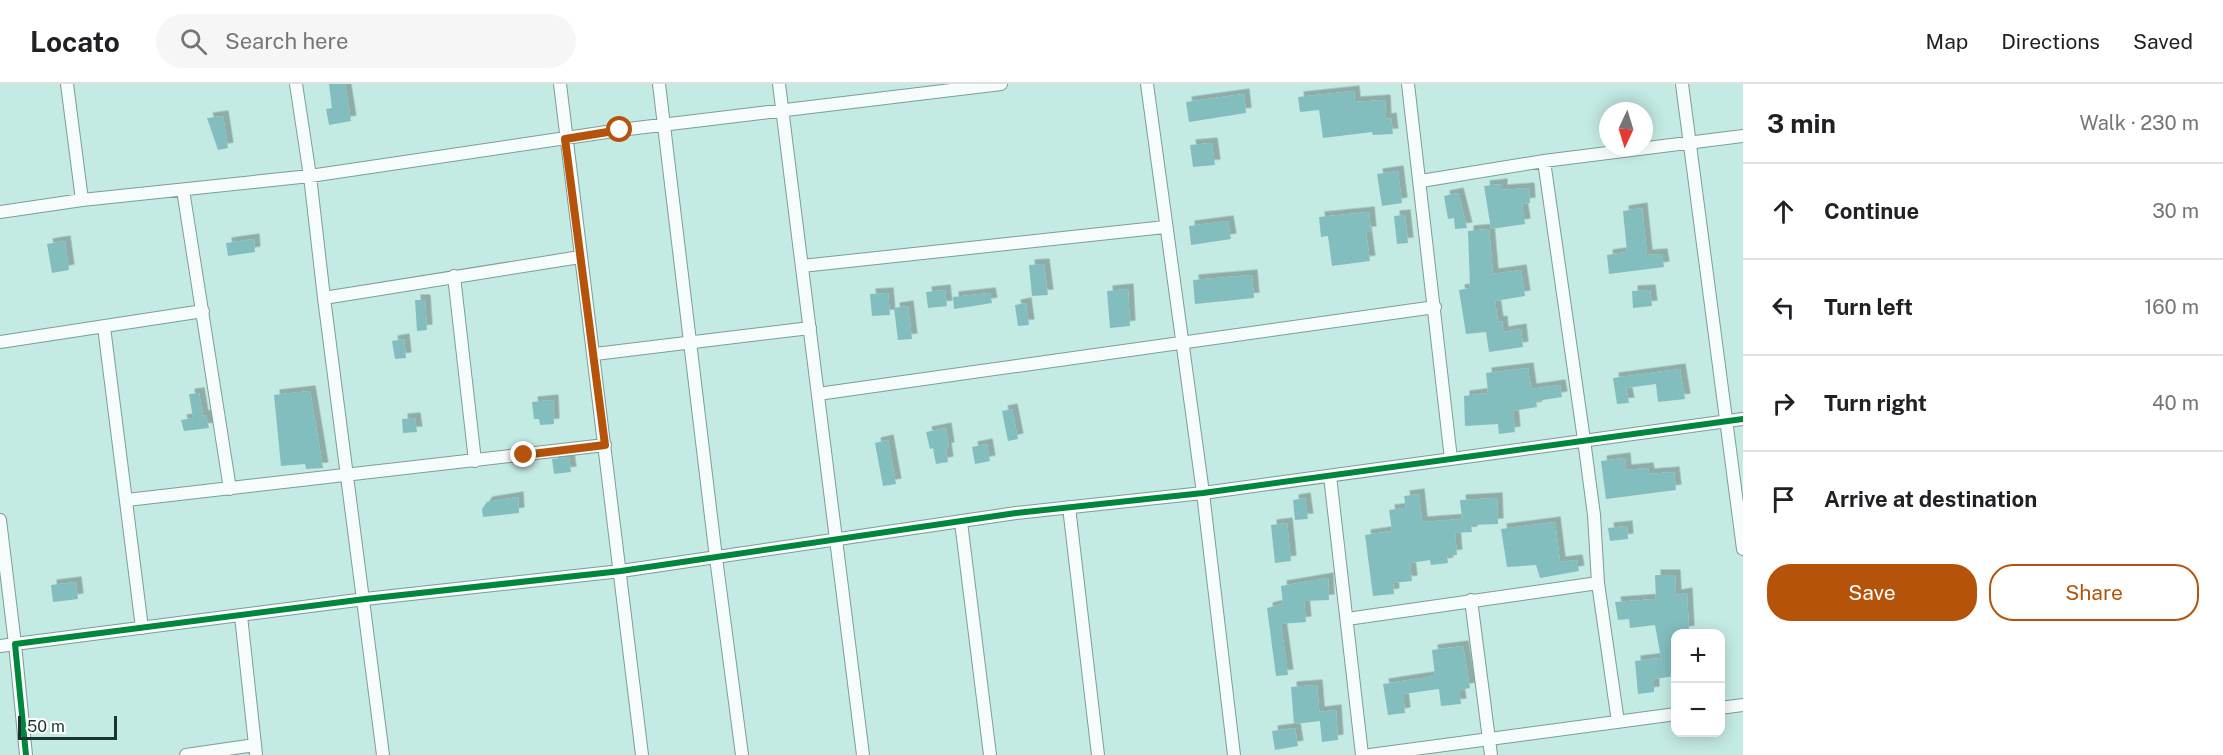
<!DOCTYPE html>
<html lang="en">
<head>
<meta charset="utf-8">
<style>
	body { margin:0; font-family:"Public Sans",sans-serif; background:#f6f6f6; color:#202124 }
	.controls { position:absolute; right:18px; bottom:18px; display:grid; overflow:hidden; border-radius:12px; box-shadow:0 3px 15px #0003 }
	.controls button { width:54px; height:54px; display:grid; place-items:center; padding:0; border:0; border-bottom:2px solid #e0e0e0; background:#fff; color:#202124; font:30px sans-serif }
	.compass { position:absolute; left:1599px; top:18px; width:54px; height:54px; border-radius:50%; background:#fff; box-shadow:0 3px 15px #0003; rotate:184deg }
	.scale { position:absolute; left:18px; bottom:15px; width:99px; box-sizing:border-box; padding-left:6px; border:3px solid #193532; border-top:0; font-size:16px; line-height:21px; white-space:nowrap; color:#193532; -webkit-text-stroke:4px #fff; paint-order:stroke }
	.stop { position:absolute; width:18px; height:18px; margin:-14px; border:4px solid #b45309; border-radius:50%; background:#fff }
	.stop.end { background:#b45309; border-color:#fff; box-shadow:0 2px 6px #0008 }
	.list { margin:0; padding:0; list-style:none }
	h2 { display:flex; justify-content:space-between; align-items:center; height:78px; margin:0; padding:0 24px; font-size:26px }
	h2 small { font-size:20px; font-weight:400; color:#757577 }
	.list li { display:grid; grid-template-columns:39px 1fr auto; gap:18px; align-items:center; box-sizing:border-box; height:96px; padding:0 24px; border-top:2px solid #e0e0e0 }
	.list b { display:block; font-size:22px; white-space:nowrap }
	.list em { font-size:20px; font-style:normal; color:#757577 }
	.actions { display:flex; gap:12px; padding:18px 24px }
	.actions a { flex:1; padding:14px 0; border:2px solid #b45309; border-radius:24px; text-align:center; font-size:21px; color:#b45309 }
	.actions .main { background:#b45309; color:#fff }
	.icon { flex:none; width:33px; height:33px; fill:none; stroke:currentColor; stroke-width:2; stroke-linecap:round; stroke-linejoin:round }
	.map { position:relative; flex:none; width:1743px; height:671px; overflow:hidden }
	header { display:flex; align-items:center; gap:36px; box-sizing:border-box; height:84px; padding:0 30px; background:#fff; border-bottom:2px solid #e0e0e0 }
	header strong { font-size:28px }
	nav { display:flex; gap:33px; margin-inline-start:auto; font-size:21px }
	.search { width:420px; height:54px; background:#f6f6f6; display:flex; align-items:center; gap:15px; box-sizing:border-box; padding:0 21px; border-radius:33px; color:#757577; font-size:22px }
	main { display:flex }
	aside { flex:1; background:#fff }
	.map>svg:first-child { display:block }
	.building { fill:#83bebe; filter:url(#shadow) }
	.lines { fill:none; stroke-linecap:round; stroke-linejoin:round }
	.minor-casing { stroke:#7e9c98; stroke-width:14 }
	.minor { stroke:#f6fcfb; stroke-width:12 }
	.cycleway-casing { stroke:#fff; stroke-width:10 }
	.cycleway { stroke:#00873e; stroke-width:6 }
	.route { stroke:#b45309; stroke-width:8 }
</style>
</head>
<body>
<header>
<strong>Locato</strong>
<div class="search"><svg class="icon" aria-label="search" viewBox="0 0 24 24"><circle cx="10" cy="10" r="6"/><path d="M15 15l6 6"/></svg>Search here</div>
<nav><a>Map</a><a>Directions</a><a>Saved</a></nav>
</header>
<main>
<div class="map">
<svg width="1743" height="671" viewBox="0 0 1743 671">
	<defs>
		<filter id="shadow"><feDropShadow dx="5.5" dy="-5.5" stdDeviation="0" flood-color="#0004"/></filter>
	</defs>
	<rect width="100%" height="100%" fill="#c4eae4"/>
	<path class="building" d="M329,0H345L351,37L329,41L326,25L332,24Z
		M1354,7L1355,18L1385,16L1386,35L1391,34L1393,50L1373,51L1372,48L1323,54L1319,26L1300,28L1298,13Z
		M1244,10L1246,29L1189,38L1186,18Z
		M223,32L228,64L218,66L207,34Z
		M1212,59L1215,81L1193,83L1190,61Z
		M1398,87L1402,119L1382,122L1377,90Z
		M1502,100V106L1529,104L1530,119L1522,120L1525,140L1491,145L1484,102Z
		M1458,109L1467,144L1455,145L1454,134L1448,135L1444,112Z
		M1642,124L1647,171L1662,170L1664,183L1609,190L1607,171L1627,168L1623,127Z
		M1369,128L1371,148H1366L1370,177L1332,182L1328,152L1321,153L1319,133Z
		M1405,131L1408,159L1397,160L1394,132Z
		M1228,137L1231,155L1191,161L1189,142Z
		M1489,145L1493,190L1521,186L1525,212L1495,217L1498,238L1502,237L1503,248L1521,245L1523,263L1489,268L1486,248L1466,250L1459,206L1470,204L1468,147Z
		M254,155L255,168L228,172L226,159Z
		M65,157L69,186L52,189L47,160Z
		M1044,180L1048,211L1032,212L1029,181Z
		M1252,191L1254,214L1195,220L1193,196Z
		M1128,205L1130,242L1110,244L1107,207Z
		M945,206L947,222L928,224L926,208Z
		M1650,206L1652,222L1633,224L1632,207Z
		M888,209L890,231L872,232L870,210Z
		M990,209L992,219L954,225L953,213Z
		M415,216H425L427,246L417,247Z
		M1026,219L1029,241L1018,242L1015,221Z
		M908,222L912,255L898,256L894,224Z
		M404,255L406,274L395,275L392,257Z
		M1528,284L1531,305L1560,301L1562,313L1536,317L1537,323L1513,327L1515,348L1499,350L1498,340L1465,342L1464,312L1488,309L1486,289Z
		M1680,285L1685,315L1658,318L1656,300L1626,304L1629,319L1617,320L1613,294Z
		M310,307L323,384L306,385L305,380L281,382L274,311Z
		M199,309L203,332L206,331L209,344L184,347L181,336L193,334L189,310Z
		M553,316L554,340L540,341L539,335H534L532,318Z
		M1012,325L1018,355L1008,357L1002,327Z
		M415,334L417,348L403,349L402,335Z
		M946,344L949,364H946L948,378L936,380L933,364L930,365L926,348Z
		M888,356L896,400L883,402L875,359Z
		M987,360L990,377L975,380L972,363Z
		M569,373L571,388L554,390L552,375Z
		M1625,374L1626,386L1648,384L1649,390L1674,388L1676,406L1606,415L1601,377Z
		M1419,410L1422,438L1462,435L1460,416L1497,414L1498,440L1471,441L1472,448L1455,449L1457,471L1447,472L1448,479L1431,481L1430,476L1410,479L1412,497L1393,499L1394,510L1373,512L1365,451L1392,447L1389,426L1406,424L1404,412Z
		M518,413L519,429L483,433L482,425L487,418Z
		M1305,414L1308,435L1295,436L1293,416Z
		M1555,438L1560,478L1577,476L1579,487L1540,494L1536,481L1507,483L1501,445Z
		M1287,439L1291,477L1275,479L1271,441Z
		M1627,442L1628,455L1610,457L1608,444Z
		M1655,491H1675L1676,511L1687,509L1689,547L1676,549V571H1672L1675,592L1654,595V608L1638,610L1635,577L1661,574L1655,541L1630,544L1629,535L1618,536L1615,518L1656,515Z
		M1328,494L1329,516L1304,517L1306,538L1281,540L1288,591L1276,592L1267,524L1283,520L1281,502Z
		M76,498L78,515L53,518L51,501Z
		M1463,562L1470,604L1459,606L1461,620L1441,622L1439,605L1403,610L1405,629L1388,631L1383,600L1435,592L1432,566Z
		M1317,601L1320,637L1294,640L1291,603Z
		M1336,626L1338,656L1322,658L1319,628Z
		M1295,644L1298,662L1275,666L1272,647Z"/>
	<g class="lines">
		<g class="minor-casing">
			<path id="minor" d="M67,0L82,116
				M296,0L310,92L324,214
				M560,0L642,671
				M659,0L716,474L742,671
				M779,0L863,671
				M1147,0L1203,409L1234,671
				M1408,0L1451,375
				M1682,0L1743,465
				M1544,77L1584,356L1594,431L1598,499L1618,638
				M1421,97L1544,77L1743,52
				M183,106L230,405
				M0,128L82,116L310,92L620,46L1001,0
				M802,182L1165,143
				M454,192L475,377
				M104,243L142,544
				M0,258L203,227
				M595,270L810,244
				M818,310L1435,223
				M1330,392L1362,671
				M127,416L605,361
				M1069,423L1098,671
				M0,436L15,560L0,562
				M961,438L990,671
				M1471,516L1491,671
				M241,532L255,661
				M1347,535L1598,499
				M1720,624L1743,621
				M26,671L15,560L365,515L621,487L1016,429L1203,409L1743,335
				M186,671L255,661L256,671
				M383,671L324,214L580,173
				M1370,671L1676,630"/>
		</g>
		<use href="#minor" class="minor"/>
		<g class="cycleway-casing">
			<path id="cycleway" d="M26,671L15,560L365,515L621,487L1016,429L1203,409L1743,335"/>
		</g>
		<use href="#cycleway" class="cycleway"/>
	</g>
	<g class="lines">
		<path class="route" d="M524,371L605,361L565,55L620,46"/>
	</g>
</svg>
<div class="controls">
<button>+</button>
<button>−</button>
</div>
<svg class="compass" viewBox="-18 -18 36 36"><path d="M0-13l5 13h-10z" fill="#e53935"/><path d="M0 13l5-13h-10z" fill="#757577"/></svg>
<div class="scale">50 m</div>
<div class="stop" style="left:620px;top:46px"></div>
<div class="stop end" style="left:524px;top:371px"></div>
</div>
<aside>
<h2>3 min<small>Walk · 230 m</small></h2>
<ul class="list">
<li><svg class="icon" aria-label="ahead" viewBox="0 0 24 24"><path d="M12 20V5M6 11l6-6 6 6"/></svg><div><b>Continue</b></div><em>30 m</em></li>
<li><svg class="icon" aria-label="left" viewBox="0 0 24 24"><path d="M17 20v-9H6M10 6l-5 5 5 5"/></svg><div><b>Turn left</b></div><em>160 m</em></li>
<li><svg class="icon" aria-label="right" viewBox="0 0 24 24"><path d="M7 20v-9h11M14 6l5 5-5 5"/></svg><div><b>Turn right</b></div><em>40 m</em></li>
<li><svg class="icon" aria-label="arrive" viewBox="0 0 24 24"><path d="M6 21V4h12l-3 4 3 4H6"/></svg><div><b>Arrive at destination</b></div></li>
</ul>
<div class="actions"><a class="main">Save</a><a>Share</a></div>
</aside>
</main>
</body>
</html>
